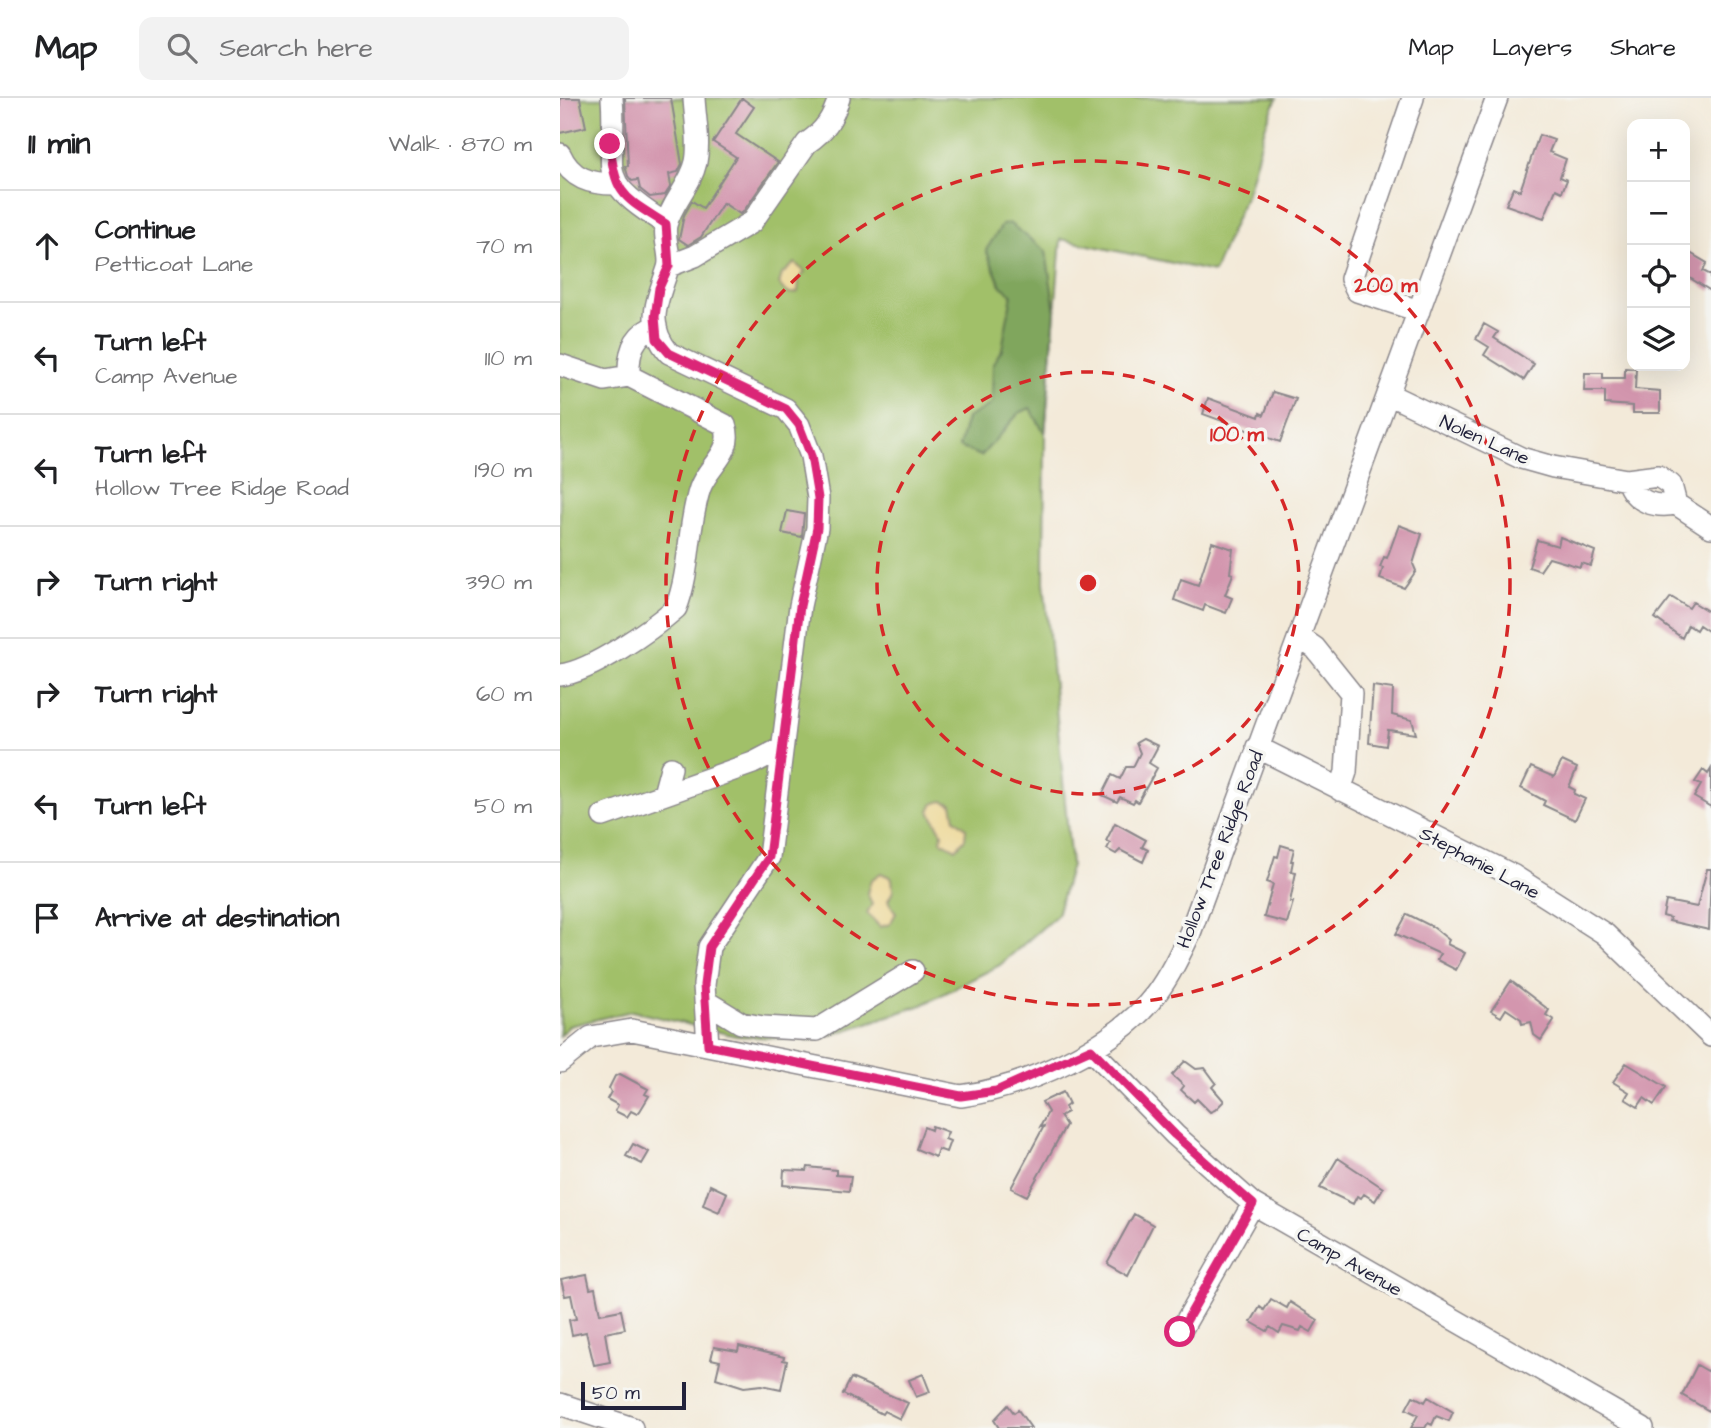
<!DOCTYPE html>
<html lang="en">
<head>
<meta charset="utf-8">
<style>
	body { margin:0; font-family:"Architects Daughter",sans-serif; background:#f2f2f2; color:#202124 }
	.controls { position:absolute; right:21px; top:21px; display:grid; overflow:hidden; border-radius:14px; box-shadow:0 7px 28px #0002 }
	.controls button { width:63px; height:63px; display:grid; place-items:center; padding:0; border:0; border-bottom:2px solid #e0e0e0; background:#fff; color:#202124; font:35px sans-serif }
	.scale { position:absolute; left:21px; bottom:18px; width:105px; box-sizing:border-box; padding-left:7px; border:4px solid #22223b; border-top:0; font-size:19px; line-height:24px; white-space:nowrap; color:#22223b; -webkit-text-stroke:5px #f6f6f2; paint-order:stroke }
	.stop { position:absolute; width:21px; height:21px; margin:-16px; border:5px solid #db2777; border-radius:50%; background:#fff }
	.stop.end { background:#db2777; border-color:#fff; box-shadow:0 2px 7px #0008 }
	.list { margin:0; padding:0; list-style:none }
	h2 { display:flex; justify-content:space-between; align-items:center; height:91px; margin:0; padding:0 28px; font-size:30px }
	h2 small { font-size:23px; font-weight:400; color:#757577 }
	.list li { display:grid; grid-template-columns:46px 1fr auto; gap:21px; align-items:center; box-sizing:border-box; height:112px; padding:0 28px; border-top:2px solid #e0e0e0 }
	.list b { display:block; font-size:26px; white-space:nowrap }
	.list p { margin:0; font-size:23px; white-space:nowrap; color:#757577 }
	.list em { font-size:23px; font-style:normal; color:#757577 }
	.icon { flex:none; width:38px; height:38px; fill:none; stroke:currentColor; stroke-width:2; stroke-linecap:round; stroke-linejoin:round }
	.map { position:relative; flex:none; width:1151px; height:1330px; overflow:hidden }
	header { display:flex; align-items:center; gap:42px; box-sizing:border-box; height:98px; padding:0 35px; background:#fff; border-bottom:2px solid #e0e0e0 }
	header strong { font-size:33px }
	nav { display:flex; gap:38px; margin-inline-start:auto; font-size:24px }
	.search { width:490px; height:63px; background:#f2f2f2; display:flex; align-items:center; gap:18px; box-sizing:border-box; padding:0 24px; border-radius:14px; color:#757577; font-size:26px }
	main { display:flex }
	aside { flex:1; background:#fff }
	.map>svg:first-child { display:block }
	.green { fill:#a1c069; stroke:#627152; stroke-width:2 }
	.forest { fill:#80a65d; stroke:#51644c; stroke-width:2 }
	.sand { fill:#eeda9e; stroke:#887e6c; stroke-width:2 }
	.building { fill:#d396ae }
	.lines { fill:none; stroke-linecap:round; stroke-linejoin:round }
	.minor-casing { stroke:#8a868a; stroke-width:24 }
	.minor { stroke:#fff; stroke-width:21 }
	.route { stroke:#db2777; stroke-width:9 }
	.ring { fill:none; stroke:#d62828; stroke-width:3.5; stroke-dasharray:12 9 }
	.labels { text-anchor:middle; stroke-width:7; stroke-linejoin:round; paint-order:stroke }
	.street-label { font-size:19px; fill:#22223b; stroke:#f6f6f2 }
	.centre { fill:#d62828; stroke:#f6f6f2; stroke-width:3.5 }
	.ring-label { font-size:21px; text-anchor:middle; font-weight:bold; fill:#d62828; stroke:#f6f6f2; stroke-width:7; stroke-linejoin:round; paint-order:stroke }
</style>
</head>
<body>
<header>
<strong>Map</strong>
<div class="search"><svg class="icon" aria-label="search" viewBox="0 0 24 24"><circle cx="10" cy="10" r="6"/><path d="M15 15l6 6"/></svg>Search here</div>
<nav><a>Map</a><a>Layers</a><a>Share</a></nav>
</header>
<main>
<aside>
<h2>11 min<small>Walk · 870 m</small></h2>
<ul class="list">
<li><svg class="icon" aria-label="ahead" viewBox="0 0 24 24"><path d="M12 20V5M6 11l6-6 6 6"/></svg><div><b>Continue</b><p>Petticoat Lane</p></div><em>70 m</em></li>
<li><svg class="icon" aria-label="left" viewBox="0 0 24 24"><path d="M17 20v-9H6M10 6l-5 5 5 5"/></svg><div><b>Turn left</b><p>Camp Avenue</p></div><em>110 m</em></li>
<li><svg class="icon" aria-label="left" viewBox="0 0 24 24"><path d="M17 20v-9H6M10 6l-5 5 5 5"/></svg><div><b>Turn left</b><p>Hollow Tree Ridge Road</p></div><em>190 m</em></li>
<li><svg class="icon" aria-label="right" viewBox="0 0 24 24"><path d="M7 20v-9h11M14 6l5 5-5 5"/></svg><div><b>Turn right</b></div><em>390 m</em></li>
<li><svg class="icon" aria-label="right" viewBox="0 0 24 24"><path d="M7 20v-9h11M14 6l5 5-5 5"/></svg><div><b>Turn right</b></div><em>60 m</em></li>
<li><svg class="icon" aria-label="left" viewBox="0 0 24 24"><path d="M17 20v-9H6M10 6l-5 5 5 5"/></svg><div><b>Turn left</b></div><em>50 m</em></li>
<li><svg class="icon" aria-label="arrive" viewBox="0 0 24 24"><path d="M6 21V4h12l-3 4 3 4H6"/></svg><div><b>Arrive at destination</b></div></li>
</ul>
</aside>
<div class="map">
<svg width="1151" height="1330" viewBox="0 0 1151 1330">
	<rect width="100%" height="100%" fill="#f6f6f2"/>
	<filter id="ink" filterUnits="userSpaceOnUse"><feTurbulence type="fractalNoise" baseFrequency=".0143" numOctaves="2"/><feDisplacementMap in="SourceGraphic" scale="14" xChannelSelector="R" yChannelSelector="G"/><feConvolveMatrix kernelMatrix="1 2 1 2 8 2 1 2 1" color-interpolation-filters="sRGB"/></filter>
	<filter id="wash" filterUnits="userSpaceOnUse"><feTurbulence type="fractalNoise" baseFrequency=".00686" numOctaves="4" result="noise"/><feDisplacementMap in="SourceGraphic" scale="28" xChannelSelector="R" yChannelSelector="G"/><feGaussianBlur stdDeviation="1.57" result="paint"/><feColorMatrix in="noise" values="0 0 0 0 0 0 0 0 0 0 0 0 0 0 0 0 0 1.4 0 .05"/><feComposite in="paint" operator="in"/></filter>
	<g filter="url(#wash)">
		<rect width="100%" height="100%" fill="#f3ead9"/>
		<path class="green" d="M0,0H717L705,29L689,89L654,174L501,141L485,336L484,484L511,767L497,817L440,867L362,907L256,942L176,938L72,913L9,928L0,938Z"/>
		<path class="forest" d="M449,125L486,153L495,213L485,336L470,310L459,315L421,358L399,349L407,320L432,306L433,265L442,251L452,196L441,188L426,152L442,127Z"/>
		<path class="sand" d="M235,165L245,174L239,181L238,194C229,198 224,193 219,186L222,176Z
			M382,703L392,706L395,721L406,730L405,741L396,751L381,743L382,735L369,712L373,706Z
			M321,775L332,780L333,793L328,803L336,815L330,826L320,829L307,815L312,806L307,795L311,782Z"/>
		<g id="blocks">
			<path class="building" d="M0,0H20L26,29L0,35Z
				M65,0H111L122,66L118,74L109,76L111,88L105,97L90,99L80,91L78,82L72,83L68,78L65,68H68Z
				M182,0L194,9L176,36L218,64L183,114L180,116L163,105L141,139L128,147L119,141L124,117L132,103L143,110L176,59L153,44Z
				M979,37L994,42L989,54L1006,61L1000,79L1007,82L1002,94L996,91L984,120L946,107L953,90L960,93Z
				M1125,152L1147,165L1143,173L1151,177V193L1125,177Z
				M924,226L938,234L934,240L974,266L964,282L924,257L929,249L916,241Z
				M1065,270L1076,271L1075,291L1100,293V315H1073V308L1045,306V293H1024L1025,275H1043V280H1065Z
				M713,294L736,301L720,344L643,316L648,300L699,319L700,315L704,317Z
				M227,413L244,416L242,439L222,435Z
				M839,427L862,436L853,466L856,473L844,490L820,481L823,470L820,469L824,459L827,460Z
				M1000,439L1035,453L1031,468L1021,465L1020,469L989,460L980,473L969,469L977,442L998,448Z
				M652,444L673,451L670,475L673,476L665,497L672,500L666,515L645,507L643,513L614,502L621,481L638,487Z
				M1111,499L1129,510L1133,504L1151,515V535L1139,527L1136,532L1128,527L1122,540L1095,520Z
				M813,588L833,591L832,617L852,622L856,636L828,632L826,648L809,645Z
				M583,641L598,648L589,665L597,670L578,704L575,702L573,705L560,699L557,704L542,697L552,677L560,681L566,669H573L580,655L576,645Z
				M1002,663L1017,670L1009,689L1015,692L1014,696L1025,701L1015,722L983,707L985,703L961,690L971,669L994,679Z
				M1151,671V709L1134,699L1141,687L1135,684L1143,672L1148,676Z
				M555,725L586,742L582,749L588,752L583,764L560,752L556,756L547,751L550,745L546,743Z
				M721,747L734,751L731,763H733L731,773L736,774L730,804H733L727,825L704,819L713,786L707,784L715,758L718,759Z
				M1147,771H1151L1149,832L1109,823L1110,820L1103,818L1106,803L1137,809Z
				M847,816L873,829L889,842L887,846L905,855L896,872L877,862L880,856L836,836Z
				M951,883L989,912L986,917L994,922L981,942L974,937L971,924L962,926L961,921L946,911L941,919L931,913Z
				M625,963L636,971L645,970L656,985L652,989L664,1003L655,1012L650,1014L637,1001L634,1004L621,992L624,988L612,977Z
				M1066,965L1106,989L1094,1007L1084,1000L1078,1009L1065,1001L1069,994L1053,984Z
				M60,976L88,991L85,996L89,998L80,1013L77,1016L71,1013L67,1019L55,1013L58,1007L47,1001L51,994L49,990L55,978Z
				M503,994L509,1006L505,1009L507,1014L500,1018L506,1027L467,1098L451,1090L484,1028L480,1029L488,1014L482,1004Z
				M372,1028L388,1034L385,1041L390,1043L386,1054L378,1051L375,1059L356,1051L364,1029L371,1032Z
				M73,1046L89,1054L82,1066L66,1058Z
				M778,1060L823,1090L815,1103L804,1096L801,1100L797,1098L793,1106L760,1090Z
				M248,1069L276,1072V1077L291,1078L289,1093L223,1087L224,1072L247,1073Z
				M150,1087L167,1095L159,1114L143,1107Z
				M574,1116L593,1127L568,1177L547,1165Z
				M27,1177L30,1191L35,1190L40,1216L61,1212L65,1231L45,1235L50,1264L34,1267L26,1234L12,1237L9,1222L16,1221L11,1197L5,1198L1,1182Z
				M711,1201L727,1210L730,1204L758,1222L751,1234L742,1229L740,1233L723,1228L719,1235L710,1229L707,1233L691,1224L700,1209L704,1212Z
				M179,1248L224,1259L223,1262L227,1263L221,1291L202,1287L184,1289L156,1280L160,1263L151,1261L154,1249L178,1253Z
				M1137,1267L1151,1275V1314L1122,1297Z
				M363,1276L370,1294L356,1299L349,1282Z
				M291,1280L348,1305L340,1321L324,1313L322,1316L283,1296Z
				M853,1298L865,1304L868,1299L893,1314L889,1323L876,1318L872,1327L868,1325L865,1330H851L858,1317L846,1311Z
				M448,1307L454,1315L458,1312L471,1330H439L434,1322Z"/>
		</g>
	</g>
	<g filter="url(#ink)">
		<use href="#blocks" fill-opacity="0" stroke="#8a868a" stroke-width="2"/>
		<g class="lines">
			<g class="minor-casing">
				<path id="minor" d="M52,0C58,77 29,77 106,126
					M134,0C135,20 140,45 136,64C131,87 111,105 106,127C103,141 112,158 108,170C98,202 84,226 109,255L226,311L239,327L251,358L258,400L257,430L240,508L209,759L149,849L144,887L148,947
					M853,0L791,181L797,193L859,213
					M0,56C11,81 31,86 55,86
					M109,168L135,158L192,124L247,45C265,33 273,20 279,0
					M0,267L45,282L69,278
					M828,296L961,360L993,369L1067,382L1098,378L1111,387L1116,406L1151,429
					M1067,382C1074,404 1095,410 1116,406
					M739,539L755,550L791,595L786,674L780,692
					M0,577C31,574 92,531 116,510C131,472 127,429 140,390C148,367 175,354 165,327L69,278C68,255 73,236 96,228
					M697,649L954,778L1045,836L1151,938
					M104,696L111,670
					M43,718L193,665L222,650
					M145,903L181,925L203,929L257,932L353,873
					M531,951L615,1037L693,1106L1083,1330
					M0,964L31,939L72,932L401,998C466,989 556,949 596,896C610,877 620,856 630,835L937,0
					M620,1234L693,1106
					M0,1306L72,1330"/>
			</g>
			<use href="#minor" class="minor"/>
		</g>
	</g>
	<g class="lines" filter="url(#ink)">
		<path class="route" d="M50,46C55,99 64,99 106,126L109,168L99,190L95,219L97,241L109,255L226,311L239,327L251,358L258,400L257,430L240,508L209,759L149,849L144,887L148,947L401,998L436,993L531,951L615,1037L693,1106L620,1234"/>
	</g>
	<g class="ring">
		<circle cx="528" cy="485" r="211"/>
		<circle cx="528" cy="485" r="422"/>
	</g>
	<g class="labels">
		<g class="street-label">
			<text transform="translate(925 341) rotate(24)" y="7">Nolen Lane</text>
			<text transform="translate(659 751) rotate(-69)" y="7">Hollow Tree Ridge Road</text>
			<text transform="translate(920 764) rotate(28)" y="7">Stephanie Lane</text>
			<text transform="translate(790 1163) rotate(30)" y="7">Camp Avenue</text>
		</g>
	</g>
	<circle cx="528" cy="485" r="10" class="centre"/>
	<g class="ring-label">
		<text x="826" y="194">200 m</text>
		<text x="677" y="343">100 m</text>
	</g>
</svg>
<div class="controls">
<button>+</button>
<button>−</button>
<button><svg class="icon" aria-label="locate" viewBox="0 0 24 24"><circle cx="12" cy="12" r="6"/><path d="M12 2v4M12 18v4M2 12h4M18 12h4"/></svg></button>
<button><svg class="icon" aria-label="layers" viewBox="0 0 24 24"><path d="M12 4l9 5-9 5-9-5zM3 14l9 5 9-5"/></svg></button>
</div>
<div class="scale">50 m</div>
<div class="stop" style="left:620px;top:1234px"></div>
<div class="stop end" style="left:50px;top:46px"></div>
</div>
</main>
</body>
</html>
